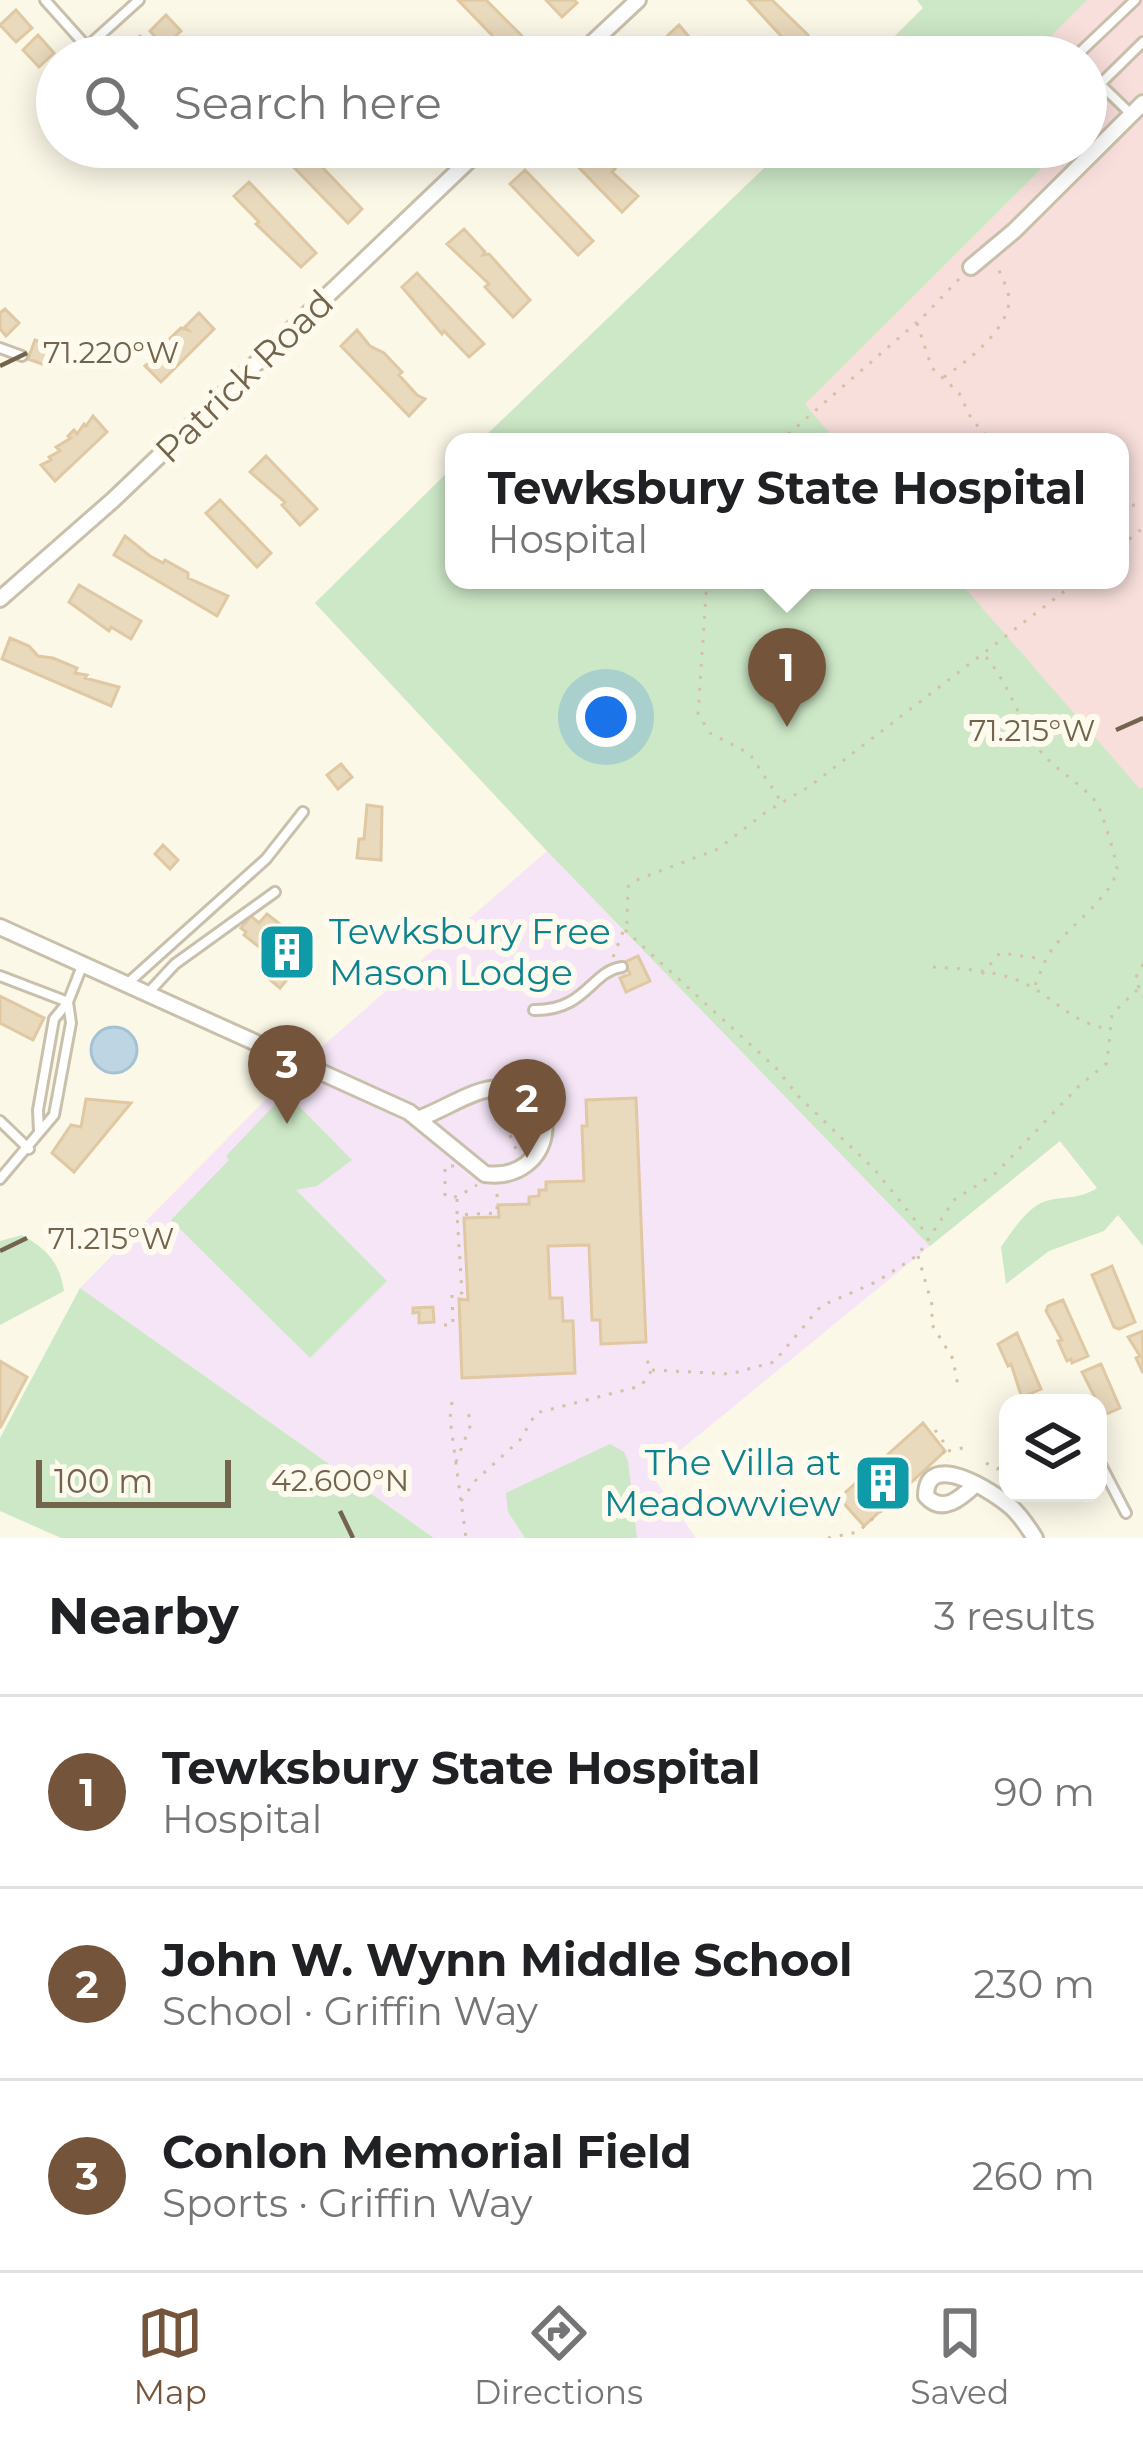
<!DOCTYPE html>
<html lang="en">
<head>
<meta charset="utf-8">
<style>
	body { margin:0; font-family:Montserrat,sans-serif; background:#f2f2f2; color:#202124 }
	.controls { position:absolute; right:36px; bottom:36px; display:grid; overflow:hidden; border-radius:24px; box-shadow:0 6px 30px #0003 }
	.controls button { width:108px; height:108px; display:grid; place-items:center; padding:0; border:0; border-bottom:3px solid #e0e0e0; background:#fff; color:#202124; font:60px sans-serif }
	.scale { position:absolute; left:36px; bottom:30px; width:195px; box-sizing:border-box; padding-left:12px; border:6px solid #73644e; border-top:0; font-size:33px; line-height:42px; white-space:nowrap; color:#73644e; -webkit-text-stroke:9px #fefbee; paint-order:stroke }
	.you { position:absolute; left:606px; top:717px; width:42px; height:42px; margin:-30px; border:9px solid #fff; border-radius:50%; background:#1a73e8; box-shadow:0 0 0 18px #1a73e833 }
	.badge { display:grid; place-items:center; width:78px; height:78px; border-radius:50%; background:#74543b; color:#fff; font-size:39px; font-weight:700 }
	.pin { position:absolute; translate:-50% -99px; filter:drop-shadow(0 3px 6px #0008) }
	.pin::after { content:''; position:absolute; top:63px; width:42px; height:36px; background:inherit; clip-path:polygon(0 0,100% 0,50% 100%) }
	.popup { position:absolute; left:445px; top:433px; width:684px; height:156px; box-sizing:border-box; display:grid; place-content:center; border-radius:24px; background:#fff; filter:drop-shadow(0 3px 9px #0005); font-size:39px; white-space:nowrap; color:#757577 }
	.popup b { font-size:45px; color:#202124 }
	.popup::after { content:''; position:absolute; left:50%; top:100%; margin-left:-24px; border:24px solid transparent; border-top-color:#fff }
	.list { margin:0; padding:0; list-style:none }
	h2 { display:flex; justify-content:space-between; align-items:center; height:156px; margin:0; padding:0 48px; font-size:51px }
	h2 small { font-size:39px; font-weight:400; color:#757577 }
	.list li { display:grid; grid-template-columns:78px 1fr auto; gap:36px; align-items:center; box-sizing:border-box; height:192px; padding:0 48px; border-top:3px solid #e0e0e0 }
	.list b { display:block; font-size:45px; white-space:nowrap }
	.list p { margin:0; font-size:39px; white-space:nowrap; color:#757577 }
	.list em { font-size:39px; font-style:normal; color:#757577 }
	.icon { flex:none; width:66px; height:66px; fill:none; stroke:currentColor; stroke-width:2; stroke-linecap:round; stroke-linejoin:round }
	.map { position:relative; flex:none; width:1143px; height:1538px; overflow:hidden }
	.search { position:absolute; background:#fff; box-shadow:0 6px 30px #0003; left:36px; right:36px; top:36px; height:132px; display:flex; align-items:center; gap:30px; box-sizing:border-box; padding:0 42px; border-radius:66px; color:#757577; font-size:45px }
	.sheet { height:732px; background:#fff }
	nav { display:flex; justify-content:space-around; align-items:center; box-sizing:border-box; height:168px; border-top:3px solid #e0e0e0; background:#fff; font-size:33px; color:#757577 }
	nav a { display:grid; justify-items:center; gap:6px }
	nav .on { color:#74543b }
	.map>svg:first-child { display:block }
	.education { fill:#f5e5f7 }
	.medical { fill:#f8dfdc }
	.green { fill:#cde8c7 }
	.water { fill:#bed5e3; stroke:#a5c2d4; stroke-width:3 }
	.building { fill:#e9d9bd; stroke:#e0c8a3; stroke-width:3 }
	.lines { fill:none; stroke-linecap:round; stroke-linejoin:round }
	.lane-casing { stroke:#c9c0ac; stroke-width:14 }
	.street-casing { stroke:#c9c0ac; stroke-width:20 }
	.path { stroke:#d3c2a5; stroke-width:3; stroke-dasharray:3 9; stroke-linecap:butt }
	.lane { stroke:#fff; stroke-width:8 }
	.street { stroke:#fff; stroke-width:14 }
	.ticks { fill:none; stroke:#73644e; stroke-width:4.5 }
	.labels { text-anchor:middle; stroke-width:12; stroke-linejoin:round; paint-order:stroke }
	.street-label { font-size:36px; fill:#73644e; stroke:#fefbee }
	.culture-label { font-size:36px; fill:#0d838f; stroke:#fefbee; text-anchor:start }
	.ticks-label { font-size:30px; text-anchor:middle; fill:#73644e; stroke:#fefbee; stroke-width:12; stroke-linejoin:round; paint-order:stroke }
</style>
</head>
<body>
<div class="map">
<svg width="1143" height="1538" viewBox="0 0 1143 1538">
	<rect width="100%" height="100%" fill="#fbf8e8"/>
	<path class="education" d="M547,851L930,1246L651,1474L696,1538H434L80,1288L295,1070Z"/>
	<path class="medical" d="M917,0H1143V1246L1060,1141L930,1246L547,851L315,603L454,466V580H1120V442H479L786,147H1086V57H874L923,8Z"/>
	<path class="green" d="M917,0H1087L1030,57H874L923,8Z
		M786,147H1063L805,404L837,442H479Z
		M454,466V580H958L1140,789L1143,787V1246L1118,1215L1104,1231L1049,1251L1006,1284L1001,1247C1012,1231 1030,1203 1050,1200C1068,1196 1080,1199 1097,1188L1060,1141L930,1246L547,851L315,603Z
		M286,1093L352,1160L317,1186L296,1190L387,1281L310,1358L171,1220L229,1160L226,1156Z
		M22,1235C47,1249 60,1263 64,1291L0,1325V1241Z
		M80,1288L434,1538H61L0,1511V1438Z
		M610,1444L624,1452L628,1461L637,1538H525L508,1512L506,1493Z"/>
	<path class="water" d="M91 1050a23 23 0 1 1 46 0a23 23 0 1 1-46 0Z"/>
	<path class="building" d="M458,0H486L532,46L520,57H513Z
		M546,0H574L577,3L562,17Z
		M748,0H772L808,35L793,49Z
		M16,10L32,28L16,42L0,25Z
		M166,15L181,31L164,47L150,31Z
		M679,25L702,52L705,49L710,57H682L665,38Z
		M38,35L54,53L39,67L23,50Z
		M140,36L154,51L148,57H128L123,52Z
		M287,147H303L362,209L348,223L280,153Z
		M559,147H591L592,154L596,151L615,169L612,172L638,196L622,212Z
		M525,170L593,241L578,255L510,184Z
		M249,182L316,253L301,267L256,224L259,222L234,196Z
		M464,229L485,252L483,255L489,254L530,300L513,317L485,287L489,284L447,244Z
		M417,273L484,344L469,357L444,331L442,334L402,287Z
		M5,309L19,323L6,336L0,329V313Z
		M199,313L214,329L161,382L145,366L167,349L163,345L181,328L188,330L185,327Z
		M357,330L370,346L384,353L402,372L399,375L417,395L425,399L409,416L341,346Z
		M35,340L52,346L45,365L28,359Z
		M93,416L107,432L55,481L41,465L51,460L49,457L60,451L56,447L71,438L68,436L74,430L77,434L84,424L86,426Z
		M266,456L317,509L300,525L282,505L285,502L250,472Z
		M220,500L271,553L257,567L206,513Z
		M125,536L150,556L163,563L165,560L188,573V578L228,596L217,616L114,555Z
		M79,585L141,621L131,639L111,627L109,631L69,602Z
		M10,638L29,646L38,656L53,658L77,668L75,673L87,675L85,678L119,687L111,706L2,659Z
		M341,764L352,777L338,789L327,775Z
		M367,805L382,807L381,860L357,858L359,839H364Z
		M163,845L178,860L170,869L155,854Z
		M267,914L286,929L290,925L296,930L292,934L311,950L280,988L261,972L270,961L268,954L244,935L246,932L241,928L251,916L259,923Z
		M638,956L650,981L626,992L620,978L630,974L625,962Z
		M0,996L44,1018L33,1040L0,1023Z
		M636,1098L646,1342L601,1344L600,1320H592L589,1245L548,1246L550,1298H562L563,1321H573L575,1373L462,1378L459,1299L468,1300L464,1218L499,1217L498,1205L529,1204V1197L539,1196V1190H546V1182L584,1181L582,1126H587L586,1100Z
		M86,1099L131,1103L74,1172L52,1153L71,1125L81,1127Z
		M1112,1266L1135,1322L1119,1329L1114,1327L1092,1275Z
		M1063,1300L1088,1356L1072,1363L1071,1359L1067,1361L1058,1341L1062,1340L1046,1311L1048,1306Z
		M433,1307L434,1322L419,1323V1312L413,1313V1308Z
		M1143,1331V1373L1136,1358L1140,1356L1128,1337Z
		M1017,1333L1041,1389L1025,1396L1021,1395L1011,1364L1008,1366L998,1344Z
		M0,1361L27,1377L0,1428Z
		M1101,1364L1120,1408L1104,1415L1082,1372Z
		M923,1423L945,1451L864,1526L839,1498Z"/>
	<g class="lines">
		<g class="lane-casing">
			<path id="lane" d="M45,0L87,47L139,0
				M1075,57L1135,0
				M1100,84L1131,114
				M1086,98L1143,42
				M0,348L22,356
				M0,976L68,1002
				M128,983L266,859L303,812
				M149,992L175,964L275,892
				M534,1010C586,1011 591,971 622,967
				M0,1121L29,1149
				M39,1132L38,1110L54,1019L68,1002L82,966
				M0,1179L54,1115L71,1023L68,1002
				M1101,1465L1126,1513"/>
		</g>
		<g class="street-casing">
			<path id="street" d="M577,57L638,0
				M971,267L1014,231L1143,103
				M0,599L113,500L483,147
				M0,927L409,1112L485,1174C555,1183 567,1087 501,1088C473,1088 446,1109 420,1118
				M976,1484C962,1497 943,1515 926,1496C926,1448 994,1492 1011,1507C1021,1516 1028,1527 1035,1538"/>
		</g>
		<path class="path" d="M917,323L932,368L959,393L972,420L989,438L997,442
			M944,377C966,362 1006,332 1009,302C1010,290 1000,276 997,264
			M779,442L923,317L960,278
			M1120,504L1143,506
			M1120,547L1143,528
			M707,580L698,714L710,733L750,754L780,800
			M986,657C1008,683 1018,716 1036,745C1052,769 1078,780 1096,802C1101,807 1118,865 1117,870C1113,895 1068,928 1053,948C1044,959 1040,976 1033,989
			M625,930L776,1068L799,1097L875,1170L928,1236
			M613,957L627,922L628,887L634,881L718,849L766,812L810,786L1079,580
			M1143,964L1135,979L1143,997
			M933,967C963,969 999,970 1026,984C1057,1000 1070,1022 1108,1029
			M982,974L1000,953L1044,959
			M496,1102L518,1154
			M454,1166H445V1196L457,1197L477,1185
			M457,1199V1215L497,1213V1189
			M918,1256L933,1308L931,1323L953,1359L958,1386
			M444,1325H453L452,1294L462,1293L457,1215
			M652,1370L730,1374L774,1362L821,1306L876,1282L918,1255L954,1200L996,1173L1079,1086L1107,1063L1112,1014L1137,990
			M452,1402L450,1419L466,1538
			M935,1430L945,1444L943,1455L949,1460
			M948,1451L967,1447
			M456,1462L471,1424L467,1408
			M986,1463L997,1469L1008,1465
			M461,1501L475,1481L520,1440L536,1413L641,1386L652,1370L644,1355
			M828,1538L858,1532L916,1480"/>
		<use href="#lane" class="lane"/>
		<use href="#street" class="street"/>
	</g>
	<path class="ticks" d="M0,366L27,353M1116,730L1143,718M0,1251L27,1238M340,1511L353,1538"/>
	<defs>
		<g id="building-square" transform="scale(3)"><rect x="-9" y="-9" width="18" height="18" rx="4" fill="#0f9aa8" stroke="#fefbee"/><path d="M-4-6H4V6H1V3H-1V6H-4ZM-2.5-4.3h1.7v1.8h-1.7ZM.8-4.3h1.7v1.8H.8ZM-2.5-1h1.7V.8h-1.7ZM.8-1h1.7V.8H.8Z" fill="#fff"/></g>
	</defs>
	<g fill-rule="evenodd">
		<use href="#building-square" x="287" y="952"/>
		<use href="#building-square" x="883" y="1483"/>
	</g>
	<g class="labels">
		<g class="street-label">
			<text transform="translate(244 376) rotate(-44)" y="13">Patrick Road</text>
		</g>
		<g class="culture-label">
			<text x="329" y="944">Tewksbury Free<tspan x="329" dy="41">Mason Lodge</tspan></text>
			<text x="841" y="1475" text-anchor="end">The Villa at<tspan x="841" dy="41">Meadowview</tspan></text>
		</g>
	</g>
	<g class="ticks-label">
		<text x="111" y="363">71.220°W</text>
		<text x="1032" y="741">71.215°W</text>
		<text x="111" y="1249">71.215°W</text>
		<text x="340" y="1491">42.600°N</text>
	</g>
</svg>
<div class="controls">
<button><svg class="icon" aria-label="layers" viewBox="0 0 24 24"><path d="M12 4l9 5-9 5-9-5zM3 14l9 5 9-5"/></svg></button>
</div>
<div class="scale">100 m</div>
<div class="you"></div>
<div class="pin badge" style="left:787px;top:727px">1</div>
<div class="popup"><b>Tewksbury State Hospital</b>Hospital</div>
<div class="pin badge" style="left:527px;top:1158px">2</div>
<div class="pin badge" style="left:287px;top:1124px">3</div>
<div class="search"><svg class="icon" aria-label="search" viewBox="0 0 24 24"><circle cx="10" cy="10" r="6"/><path d="M15 15l6 6"/></svg>Search here</div>
</div>
<section class="sheet">
<h2>Nearby<small>3 results</small></h2>
<ul class="list">
<li><span class="badge">1</span><div><b>Tewksbury State Hospital</b><p>Hospital</p></div><em>90 m</em></li>
<li><span class="badge">2</span><div><b>John W. Wynn Middle School</b><p>School · Griffin Way</p></div><em>230 m</em></li>
<li><span class="badge">3</span><div><b>Conlon Memorial Field</b><p>Sports · Griffin Way</p></div><em>260 m</em></li>
</ul>
</section>
<nav>
<a class="on"><svg class="icon" aria-label="map" viewBox="0 0 24 24"><path d="M3 6l6-2 6 2 6-2v14l-6 2-6-2-6 2zM9 4v14M15 6v14"/></svg>Map</a>
<a><svg class="icon" aria-label="directions" viewBox="0 0 24 24"><path d="M12 3l9 9-9 9-9-9zM9 14v-3h6M13 9l2 2-2 2"/></svg>Directions</a>
<a><svg class="icon" aria-label="saved" viewBox="0 0 24 24"><path d="M7 4h10v16l-5-4-5 4z"/></svg>Saved</a>
</nav>
</body>
</html>
